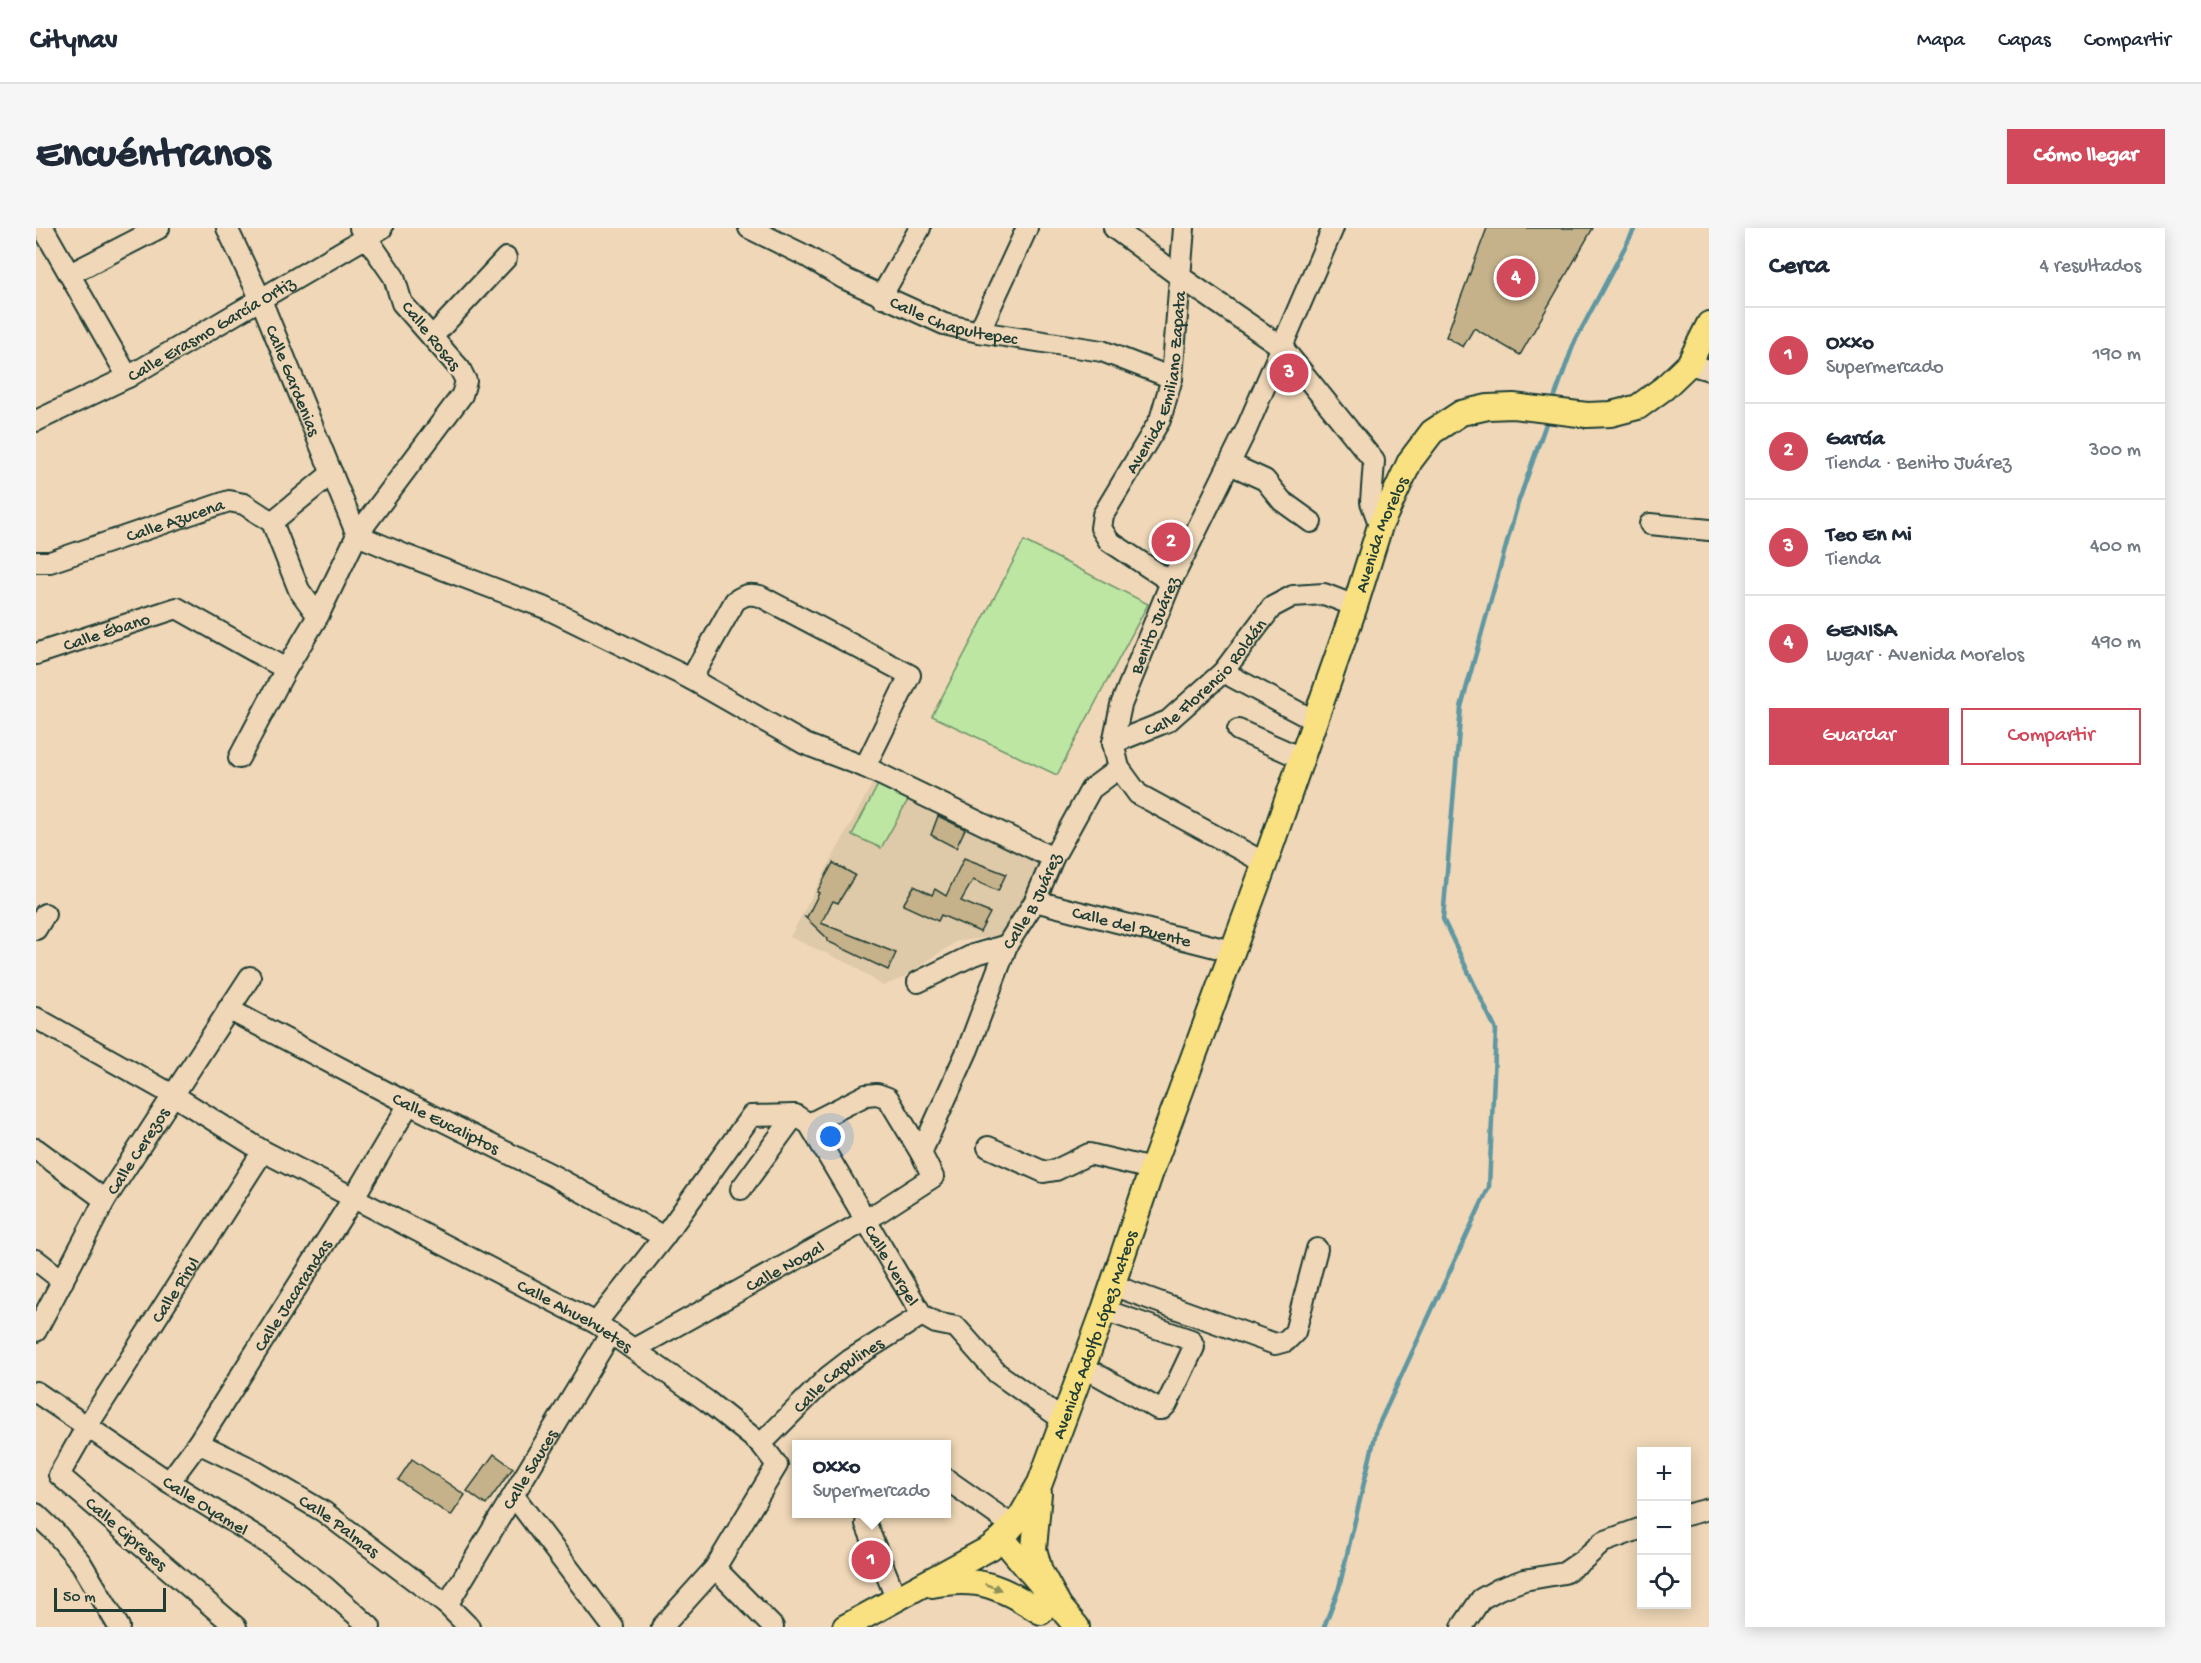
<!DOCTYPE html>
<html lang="es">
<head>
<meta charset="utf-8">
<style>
	body { margin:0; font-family:"Gochi Hand",sans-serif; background:#f6f6f7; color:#1f2937 }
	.controls { position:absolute; right:18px; bottom:18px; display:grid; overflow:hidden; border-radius:0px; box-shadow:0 3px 15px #0003 }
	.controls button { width:54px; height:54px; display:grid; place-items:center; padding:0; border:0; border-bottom:2px solid #e0e1e3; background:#fff; color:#1f2937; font:30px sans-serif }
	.scale { position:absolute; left:18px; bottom:15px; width:112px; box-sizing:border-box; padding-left:6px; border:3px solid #1f3d34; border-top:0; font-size:16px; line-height:21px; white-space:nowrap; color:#1f3d34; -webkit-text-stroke:4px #efd7b7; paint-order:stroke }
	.you { position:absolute; left:795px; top:909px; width:21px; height:21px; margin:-15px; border:4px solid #fff; border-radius:50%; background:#1a73e8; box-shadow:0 0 0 9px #1a73e833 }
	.badge { display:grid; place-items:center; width:39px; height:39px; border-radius:50%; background:#d1495b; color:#fff; font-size:20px; font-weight:700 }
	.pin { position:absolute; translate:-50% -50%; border:3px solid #fff; box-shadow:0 2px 6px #0006 }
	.popup { position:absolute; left:756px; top:1212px; width:159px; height:78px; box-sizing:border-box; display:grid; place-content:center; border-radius:0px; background:#fff; filter:drop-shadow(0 2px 4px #0005); font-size:20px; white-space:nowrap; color:#747a83 }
	.popup b { font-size:22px; color:#1f2937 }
	.popup::after { content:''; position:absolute; left:50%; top:100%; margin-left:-12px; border:12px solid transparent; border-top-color:#fff }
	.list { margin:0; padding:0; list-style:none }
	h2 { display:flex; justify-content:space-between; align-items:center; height:78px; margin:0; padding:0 24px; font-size:26px }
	h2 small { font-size:20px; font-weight:400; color:#747a83 }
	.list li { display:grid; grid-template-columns:39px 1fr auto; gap:18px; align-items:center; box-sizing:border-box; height:96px; padding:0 24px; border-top:2px solid #e0e1e3 }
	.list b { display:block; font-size:22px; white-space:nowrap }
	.list p { margin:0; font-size:20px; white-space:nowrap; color:#747a83 }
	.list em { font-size:20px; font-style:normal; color:#747a83 }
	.actions { display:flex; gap:12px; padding:18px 24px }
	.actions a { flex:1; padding:14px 0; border:2px solid #d1495b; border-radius:0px; text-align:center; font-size:21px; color:#d1495b }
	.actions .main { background:#d1495b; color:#fff }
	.icon { flex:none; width:33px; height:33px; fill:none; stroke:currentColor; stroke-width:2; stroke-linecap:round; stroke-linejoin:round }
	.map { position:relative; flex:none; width:1673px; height:1399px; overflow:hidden; border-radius:0px }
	header { display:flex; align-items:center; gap:36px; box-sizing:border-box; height:84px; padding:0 30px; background:#fff; border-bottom:2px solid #e0e1e3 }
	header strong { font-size:28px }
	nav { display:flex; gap:33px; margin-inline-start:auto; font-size:21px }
	.intro { display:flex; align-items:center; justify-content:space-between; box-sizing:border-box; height:144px; padding:0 36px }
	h1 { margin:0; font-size:42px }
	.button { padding:15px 27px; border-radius:0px; background:#d1495b; color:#fff; font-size:21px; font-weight:700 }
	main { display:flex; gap:36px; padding:0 36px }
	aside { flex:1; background:#fff; border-radius:0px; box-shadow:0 3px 15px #0003 }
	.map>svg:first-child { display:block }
	.built { fill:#dec9a8 }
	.green { fill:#bce6a2; stroke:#6e926b; stroke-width:1.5 }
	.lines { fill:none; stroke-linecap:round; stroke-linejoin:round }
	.stream { stroke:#5f97a2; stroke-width:4.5 }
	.building { fill:#c5b28a; stroke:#1f3d34; stroke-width:1.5 }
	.minor-casing { stroke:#1f3d34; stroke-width:24 }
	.major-casing { stroke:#1f3d34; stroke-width:28 }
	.minor { stroke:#efd7b7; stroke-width:20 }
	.major { stroke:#f9e181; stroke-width:24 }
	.oneway { fill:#8c8f5a }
	.labels { text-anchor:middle; stroke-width:5; stroke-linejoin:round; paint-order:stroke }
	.street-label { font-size:18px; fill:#1f3d34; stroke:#efd7b7 }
</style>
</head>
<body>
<header>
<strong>Citynav</strong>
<nav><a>Mapa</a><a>Capas</a><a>Compartir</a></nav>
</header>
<div class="intro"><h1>Encuéntranos</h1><a class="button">Cómo llegar</a></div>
<main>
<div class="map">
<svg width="1673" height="1399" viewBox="0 0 1673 1399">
	<rect width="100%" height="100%" fill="#efd7b7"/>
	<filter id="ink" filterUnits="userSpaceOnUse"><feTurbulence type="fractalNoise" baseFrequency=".0167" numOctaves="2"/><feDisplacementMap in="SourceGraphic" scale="12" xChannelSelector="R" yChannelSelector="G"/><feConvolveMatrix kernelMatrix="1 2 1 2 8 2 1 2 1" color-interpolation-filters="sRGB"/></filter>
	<g filter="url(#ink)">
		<path class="built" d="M839,551L1010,632L974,707L921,713L866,750L847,758L816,737L754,709Z"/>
		<path class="green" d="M988,313L1112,376L1021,547L896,488Z
			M843,555L873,570L845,620L816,607Z"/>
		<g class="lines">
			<path class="stream" d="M1516,176L1538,115L1599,0
				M1288,1399L1303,1360L1341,1200L1453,959L1460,802L1407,691L1425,479L1482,275L1512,190"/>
		</g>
		<path class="building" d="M1451,0H1557L1484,127L1438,100L1427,119L1410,109Z
			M1249,142L1260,156L1256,161L1242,157Z
			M1133,298L1146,305L1134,329L1121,320Z
			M902,588L929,601L920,620L895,607Z
			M928,630L970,646L962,663L937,652L925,673L954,685L944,704L905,687L902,693L867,677L878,658L896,667L899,661L910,668Z
			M797,635L819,647L802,675L797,673L785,695L860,725L852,742L791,713L792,711L769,689H771L783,665L781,664Z
			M458,1226L477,1240L450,1277L431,1263Z
			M376,1231L429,1267L415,1288L362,1252Z"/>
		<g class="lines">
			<g class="minor-casing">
				<g id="minor">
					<path d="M7,0L92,149"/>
					<path id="s1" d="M191,0L225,72L321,307L369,327L512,381L655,451L769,516L829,539L1017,630"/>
					<path id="s2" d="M713,0L770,28L807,50L908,96L943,104L1066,123L1136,150"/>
					<path d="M1078,0L1143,48L1246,119L1338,233L1335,274L1344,298"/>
					<path d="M34,46L123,0"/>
					<path d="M845,69L884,0"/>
					<path d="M943,104L991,0"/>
					<path d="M396,109L470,30"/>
					<path d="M1653,136L1673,142"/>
					<path id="s3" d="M0,193L92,149L346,0"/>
					<path d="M1194,236L1229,252L1246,273L1275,294"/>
					<path d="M236,294L263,362L282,388"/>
					<path d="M1614,296L1673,302"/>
					<path id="s4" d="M0,334H14L193,273L208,276L236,294L296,245"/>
					<path id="s5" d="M1135,354L1073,313L1065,300L1067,287L1124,192L1136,150L1148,0"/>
					<path id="s6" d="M0,426L141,380L250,441"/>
					<path d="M1187,444L1277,492"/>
					<path d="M655,451L699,373C708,367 713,365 724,368L874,447L829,539"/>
					<path d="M1202,502L1265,530"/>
					<path id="s7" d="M1077,515L1132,493L1187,444L1236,379L1257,368L1288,366L1319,378"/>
					<path d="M203,530L250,441L282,388L321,307L426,167L430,153L424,141L366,75L358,49L324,0"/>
					<path id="s8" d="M1229,635L1102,566L1083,540L1077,515L1085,477L1135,354L1210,202L1297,0"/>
					<path id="s9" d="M999,673L1195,723"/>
					<path d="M0,701L9,686"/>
					<path d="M882,754L937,727L971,717"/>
					<path id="s10" d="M192,781L373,876L516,947L628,1009"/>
					<path id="s11" d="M0,790L137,867L227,923L560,1095L671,1173L725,1216L741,1237L679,1340L626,1399"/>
					<path d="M952,919L1008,944L1020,942L1053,926L1116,941"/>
					<path d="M0,921L69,972"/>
					<path id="s12" d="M885,925L932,821L971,717L999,673L1017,630L1055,561L1083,540"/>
					<path d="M705,961L759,887"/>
					<path d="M0,1032L27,1053"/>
					<path d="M1076,1057L1239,1116L1250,1113L1259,1104L1281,1021"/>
					<path id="s13" d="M560,1095L628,1009L715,888L759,887L773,896L886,1087L900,1095L920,1099L961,1145L1026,1191"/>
					<path id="s14" d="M0,1103L69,972L214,749"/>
					<path id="s15" d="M598,1121L829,993L897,949L885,925L852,870L841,866L830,867L773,896"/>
					<path d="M1046,1138L1122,1181H1126L1131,1176L1158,1119L1155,1112L1068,1082"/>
					<path id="s16" d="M0,1164L133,1254L236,1318L289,1359L334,1399"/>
					<path id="s17" d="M162,1215L214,1240L288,1284L411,1377L433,1399"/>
					<path id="s18" d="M725,1216L792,1149L814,1132L886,1087"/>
					<path d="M910,1251L977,1298"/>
					<path id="s19" d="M133,1254L162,1215L318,969L373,876"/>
					<path d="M478,1268L577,1399"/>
					<path d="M0,1286L18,1303L45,1335L83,1399"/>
					<path d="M832,1286L830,1296L860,1370"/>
					<path d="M1650,1287L1673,1281"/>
					<path d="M679,1340L737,1399"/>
					<path id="s20" d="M411,1377L575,1105"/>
					<path id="s21" d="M200,1399L23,1247L50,1200L227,923"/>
					<path d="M1426,1399L1445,1371L1463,1361L1488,1352L1528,1345L1547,1332L1567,1314L1606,1300"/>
				</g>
			</g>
			<g class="major-casing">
				<g id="major">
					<path d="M1003,1265L998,1321L1004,1343L1024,1379"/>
					<path d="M966,1310L1041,1399"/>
					<path d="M896,1357C945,1348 964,1359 1005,1384"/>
					<path id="s22" d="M809,1399L954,1320L966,1310L985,1288L1004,1255L1068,1082L1116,941L1229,635L1319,378L1344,298L1374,233L1396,204L1425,185L1452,179L1477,178L1551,187L1575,186L1602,179L1628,160L1653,136L1673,96"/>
				</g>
			</g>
			<use href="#minor" class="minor"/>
			<use href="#major" class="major"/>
		</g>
		<defs><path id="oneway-solid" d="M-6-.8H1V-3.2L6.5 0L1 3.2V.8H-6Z" transform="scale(1.5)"/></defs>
		<use class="oneway" href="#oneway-solid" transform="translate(957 1359) rotate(21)"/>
	</g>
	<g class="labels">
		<g class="street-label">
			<text dy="6" stroke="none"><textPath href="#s2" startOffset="226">Calle Chapultepec</textPath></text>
			<text dy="6" stroke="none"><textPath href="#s3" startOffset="198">Calle Erasmo García Ortiz</textPath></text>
			<text transform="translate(396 107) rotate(51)" y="6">Calle Rosas</text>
			<text dy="6" stroke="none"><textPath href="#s1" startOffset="166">Calle Gardenias</textPath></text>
			<text dy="6" stroke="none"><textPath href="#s5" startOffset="249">Avenida Emiliano Zapata</textPath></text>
			<text dy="6" stroke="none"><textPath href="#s4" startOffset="146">Calle Azucena</textPath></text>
			<text dy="6" stroke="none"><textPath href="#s22" startOffset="1256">Avenida Morelos</textPath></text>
			<text dy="6" stroke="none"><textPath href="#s8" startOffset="328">Benito Juárez</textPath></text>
			<text dy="6" stroke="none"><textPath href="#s6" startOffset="74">Calle Ébano</textPath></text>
			<text dy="6" stroke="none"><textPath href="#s7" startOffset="116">Calle Florencio Roldán</textPath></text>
			<text dy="6" stroke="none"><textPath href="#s12" startOffset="276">Calle B Juárez</textPath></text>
			<text dy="6" stroke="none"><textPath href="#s9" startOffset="100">Calle del Puente</textPath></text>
			<text dy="6" stroke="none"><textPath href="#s10" startOffset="246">Calle Eucaliptos</textPath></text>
			<text dy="6" stroke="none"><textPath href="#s14" startOffset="207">Calle Cerezos</textPath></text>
			<text dy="6" stroke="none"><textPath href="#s15" startOffset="172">Calle Nogal</textPath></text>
			<text dy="6" stroke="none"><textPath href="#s13" startOffset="483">Calle Vergel</textPath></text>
			<text dy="6" stroke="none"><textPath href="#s21" startOffset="452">Calle Pirul</textPath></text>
			<text dy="6" stroke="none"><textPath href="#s19" startOffset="224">Calle Jacarandas</textPath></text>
			<text dy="6" stroke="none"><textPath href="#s11" startOffset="616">Calle Ahuehuetes</textPath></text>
			<text dy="6" stroke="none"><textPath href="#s22" startOffset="406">Avenida Adolfo López Mateos</textPath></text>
			<text dy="6" stroke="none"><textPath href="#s18" startOffset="104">Calle Capulines</textPath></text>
			<text dy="6" stroke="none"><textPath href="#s20" startOffset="159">Calle Sauces</textPath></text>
			<text dy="6" stroke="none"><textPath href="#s16" startOffset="204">Calle Oyamel</textPath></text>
			<text dy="6" stroke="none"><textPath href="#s17" startOffset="164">Calle Palmas</textPath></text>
			<text transform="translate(91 1305) rotate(41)" y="6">Calle Cipreses</text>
		</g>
	</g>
</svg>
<div class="controls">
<button>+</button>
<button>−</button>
<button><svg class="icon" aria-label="locate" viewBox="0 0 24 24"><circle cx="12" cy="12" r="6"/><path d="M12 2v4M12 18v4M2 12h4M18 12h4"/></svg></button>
</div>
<div class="scale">50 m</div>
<div class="you"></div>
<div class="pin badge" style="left:835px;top:1332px">1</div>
<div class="popup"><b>Oxxo</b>Supermercado</div>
<div class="pin badge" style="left:1135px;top:314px">2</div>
<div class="pin badge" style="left:1253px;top:145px">3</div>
<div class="pin badge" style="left:1480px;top:50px">4</div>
</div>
<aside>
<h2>Cerca<small>4 resultados</small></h2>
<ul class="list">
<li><span class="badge">1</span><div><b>Oxxo</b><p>Supermercado</p></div><em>190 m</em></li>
<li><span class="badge">2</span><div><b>García</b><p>Tienda · Benito Juárez</p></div><em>300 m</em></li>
<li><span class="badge">3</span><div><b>Teo En Mi</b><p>Tienda</p></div><em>400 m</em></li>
<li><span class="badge">4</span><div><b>GENISA</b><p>Lugar · Avenida Morelos</p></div><em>490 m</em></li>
</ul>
<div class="actions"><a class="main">Guardar</a><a>Compartir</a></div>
</aside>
</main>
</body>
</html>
